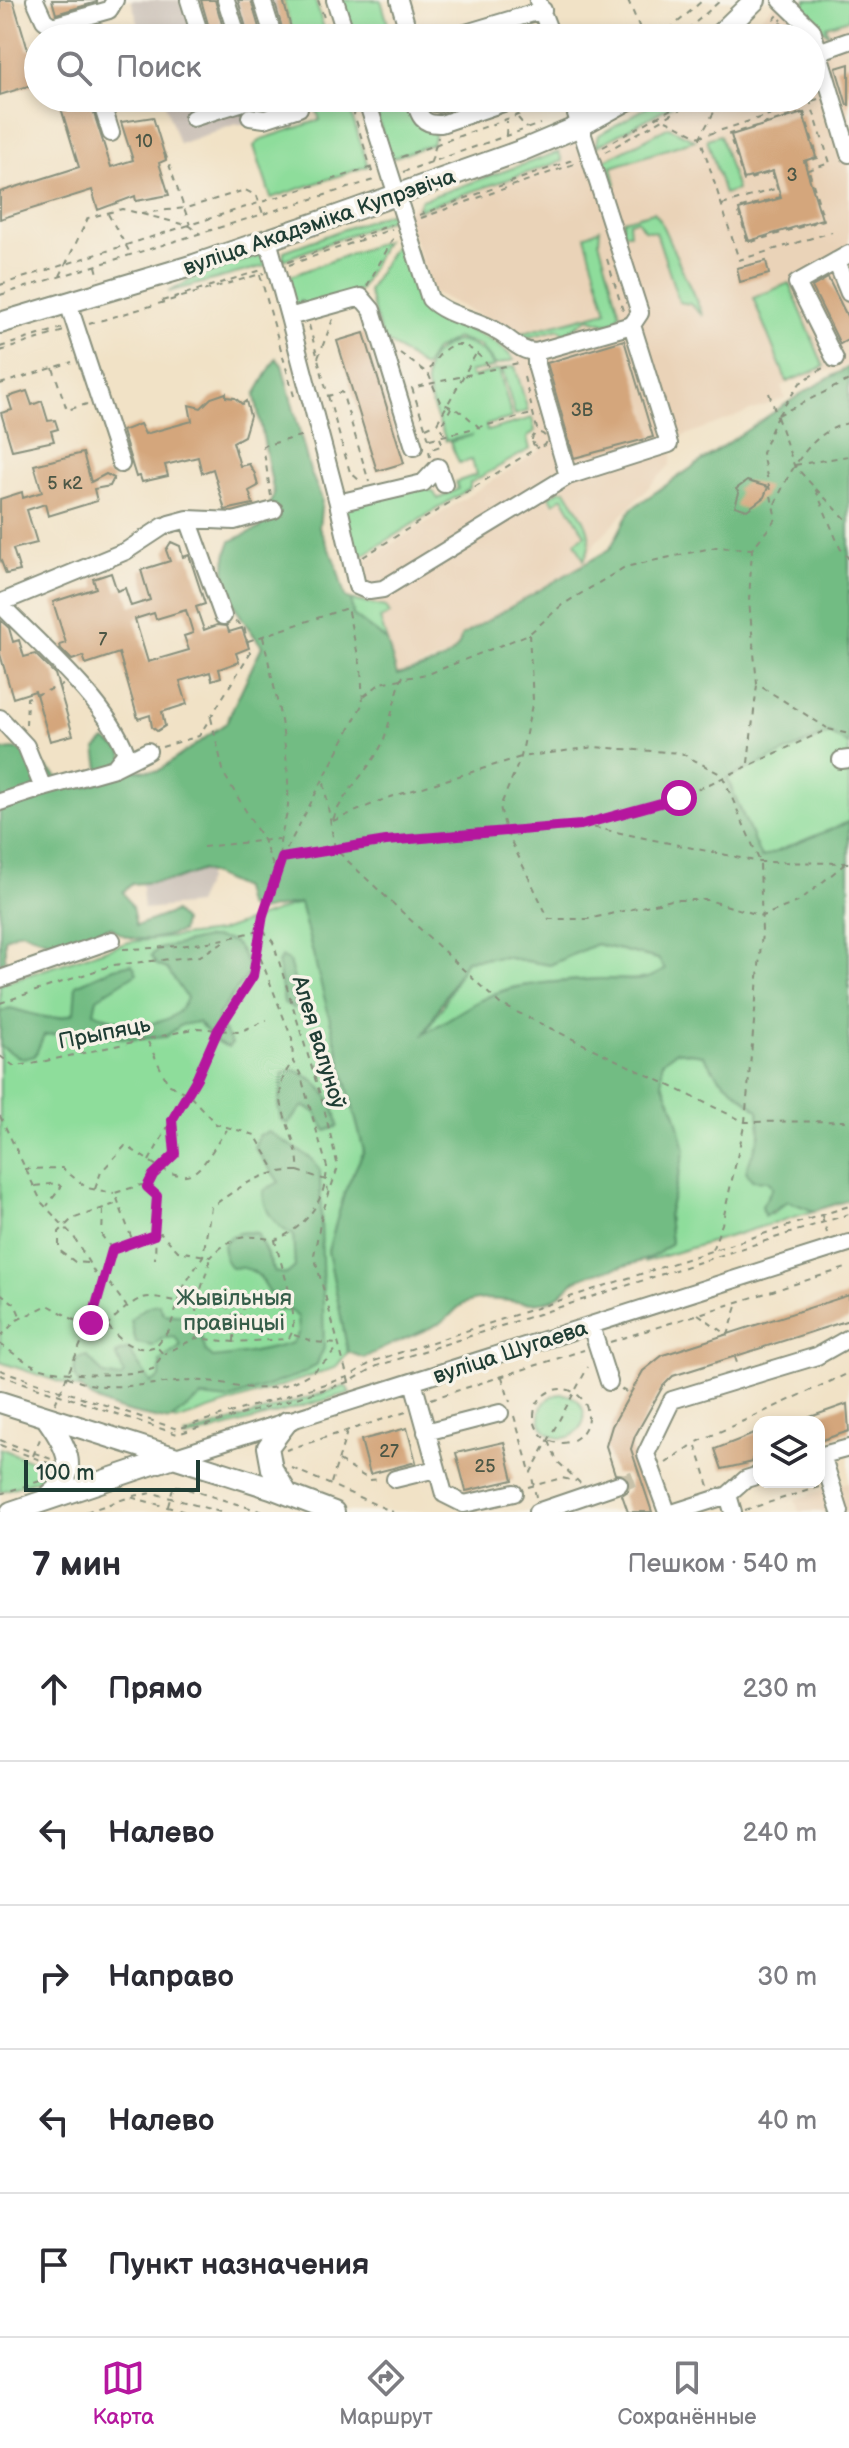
<!DOCTYPE html>
<html lang="ru">
<head>
<meta charset="utf-8">
<style>
	body { margin:0; font-family:"Balsamiq Sans",sans-serif; background:#f7f7f7; color:#2b2b33 }
	.controls { position:absolute; right:24px; bottom:24px; display:grid; overflow:hidden; border-radius:16px; box-shadow:0 4px 12px #0003 }
	.controls button { width:72px; height:72px; display:grid; place-items:center; padding:0; border:0; border-bottom:2px solid #e1e1e2; background:#fff; color:#2b2b33; font:40px sans-serif }
	.scale { position:absolute; left:24px; bottom:20px; width:176px; box-sizing:border-box; padding-left:8px; border:4px solid #1f3d34; border-top:0; font-size:22px; line-height:28px; white-space:nowrap; color:#1f3d34; -webkit-text-stroke:6px #f7f3e8; paint-order:stroke }
	.stop { position:absolute; width:24px; height:24px; margin:-18px; border:6px solid #b5179e; border-radius:50%; background:#fff }
	.stop.end { background:#b5179e; border-color:#fff; box-shadow:0 2px 8px #0008 }
	.list { margin:0; padding:0; list-style:none }
	h2 { display:flex; justify-content:space-between; align-items:center; height:104px; margin:0; padding:0 32px; font-size:34px }
	h2 small { font-size:26px; font-weight:400; color:#7c7c81 }
	.list li { display:grid; grid-template-columns:52px 1fr auto; gap:24px; align-items:center; box-sizing:border-box; height:144px; padding:0 32px; border-top:2px solid #e1e1e2 }
	.list b { display:block; font-size:30px; white-space:nowrap }
	.list em { font-size:26px; font-style:normal; color:#7c7c81 }
	.icon { flex:none; width:44px; height:44px; fill:none; stroke:currentColor; stroke-width:2; stroke-linecap:round; stroke-linejoin:round }
	.map { position:relative; flex:none; width:849px; height:1512px; overflow:hidden }
	.search { position:absolute; background:#fff; box-shadow:0 4px 12px #0003; left:24px; right:24px; top:24px; height:88px; display:flex; align-items:center; gap:20px; box-sizing:border-box; padding:0 28px; border-radius:44px; color:#7c7c81; font-size:30px }
	.sheet { height:824px; background:#fff }
	nav { display:flex; justify-content:space-around; align-items:center; box-sizing:border-box; height:112px; border-top:2px solid #e1e1e2; background:#fff; font-size:22px; color:#7c7c81 }
	nav a { display:grid; justify-items:center; gap:4px }
	nav .on { color:#b5179e }
	.map>svg:first-child { display:block }
	.built { fill:#ead3b8 }
	.industrial { fill:#ccc2b9 }
	.green { fill:#8edd9b; stroke:#568d68; stroke-width:2 }
	.forest { fill:#72bc83; stroke:#487c5c; stroke-width:2; fill-rule:evenodd }
	.building { fill:#d4a67c; fill-rule:evenodd }
	.lines { fill:none; stroke-linecap:round; stroke-linejoin:round }
	.minor-tunnel { stroke:#c7c1a9; stroke-width:16; stroke-dasharray:16 8; stroke-linecap:butt }
	.minor-casing { stroke:#88907d; stroke-width:20 }
	.major-casing { stroke:#88907d; stroke-width:24 }
	.path { stroke:#88907d; stroke-width:2; stroke-dasharray:6 6; stroke-linecap:butt }
	.minor { stroke:#fff; stroke-width:16 }
	.major { stroke:#fff; stroke-width:20 }
	.route { stroke:#b5179e; stroke-width:10 }
	.labels { text-anchor:middle; stroke-width:7; stroke-linejoin:round; paint-order:stroke }
	.number-label { font-size:18px; fill:#4c5746 }
	.street-label { font-size:22px; fill:#1f3d34; stroke:#f7f3e8 }
	.park-label { font-size:22px; fill:#355d49; stroke:#f7f3e8 }
</style>
</head>
<body>
<div class="map">
<svg width="849" height="1512" viewBox="0 0 849 1512">
	<rect width="100%" height="100%" fill="#f7f3e8"/>
	<filter id="ink" filterUnits="userSpaceOnUse"><feTurbulence type="fractalNoise" baseFrequency=".0125" numOctaves="2"/><feDisplacementMap in="SourceGraphic" scale="16" xChannelSelector="R" yChannelSelector="G"/><feConvolveMatrix kernelMatrix="1 2 1 2 8 2 1 2 1" color-interpolation-filters="sRGB"/></filter>
	<filter id="wash" filterUnits="userSpaceOnUse"><feTurbulence type="fractalNoise" baseFrequency=".006" numOctaves="4" result="noise"/><feDisplacementMap in="SourceGraphic" scale="32" xChannelSelector="R" yChannelSelector="G"/><feGaussianBlur stdDeviation="1.8" result="paint"/><feColorMatrix in="noise" values="0 0 0 0 0 0 0 0 0 0 0 0 0 0 0 0 0 1.4 0 .05"/><feComposite in="paint" operator="in"/></filter>
	<g filter="url(#wash)">
		<rect width="100%" height="100%" fill="#f1e2c6"/>
		<path class="built" d="M778,0H849V364L781,386L785,398L675,439L670,465L595,543L586,563L461,636L454,653L397,675L380,618L361,606L357,566L541,450L514,357L493,322L433,292L405,213L421,200L599,135L663,98H811V38H740Z
			M849,1482V1512H799L795,1499Z"/>
		<path class="industrial" d="M131,0H283L294,38H143Z
			M163,98H312L315,108L259,125L237,124L179,144Z
			M137,838L207,848V880L196,904L144,909Z"/>
		<path class="green" d="M283,0H315L327,38H294Z
			M342,0H381L392,38H354Z
			M806,0H849V19L826,26L829,35L803,11Z
			M312,98H346L368,166L271,198L254,146L262,139L320,120Z
			M372,98H407L414,120L435,133L432,144L390,159Z
			M663,98H685L596,147L599,135Z
			M669,127L695,140L612,167L616,184L609,188L601,162Z
			M720,135L737,190L724,194L707,139Z
			M559,152L562,161L417,210L421,200Z
			M654,212L659,218L703,316L690,304L679,302L656,232L644,230L637,220L629,222L630,233H623V220Z
			M388,213H395L397,217L283,260L284,251Z
			M600,229L599,241L620,313L617,320L606,324L588,318L565,335L559,329L522,339L519,334L607,311L585,236Z
			M399,238C406,258 410,286 420,303C435,327 488,326 514,360L496,365L479,345L456,338L435,350L424,368L382,338L368,291Z
			M385,241L360,290L307,306L300,301L299,307L294,309L285,278Z
			M262,255L269,265L168,292L208,271Z
			M789,283L824,367L787,382L753,298Z
			M456,341C475,344 485,351 494,367L470,372L471,377L499,370L512,418L486,425L487,431L532,418L535,431L527,438L530,449L470,483V488L365,554L353,558L341,509L421,488L433,491L438,499L458,489L456,482L476,475L472,460L459,463L450,442L473,435L446,441C433,403 404,361 456,341Z
			M515,366L528,411L515,415L502,369Z
			M560,490H566C580,514 599,533 584,560L575,542L585,535L563,497L554,503L549,496Z
			M351,600L386,607L390,614L380,619L387,641L353,615Z
			M829,733L849,745V822L761,858L727,778Z
			M300,903L364,1151L345,1191L328,1251L348,1352L335,1368L176,1421L0,1362V984L129,942L218,932Z
			M596,944L658,959L665,969C643,985 626,978 601,979C574,980 543,982 515,987C482,994 452,1018 423,1036L443,1006L466,960L503,957L550,965Z
			M676,1051L703,1055L718,1076L758,1110L768,1180L774,1188L762,1206L772,1214L788,1201L814,1211L644,1262L671,1243L668,1215L680,1171L676,1114L662,1082V1062Z
			M346,1386L350,1393L185,1439V1436Z
			M540 1416a22 22 0 1 1 44 0a22 22 0 1 1-44 0Z
			M0,1448L49,1468L37,1480L0,1492Z"/>
		<path class="forest" d="M276,358L282,365L310,471L322,499L319,528L336,564L345,597L351,600L353,615L387,641L397,675C418,669 460,662 461,636L610,549L631,509L799,395L849,367V745L829,733L727,778L761,858L849,822V1200L814,1211L788,1201L764,1216L762,1206L773,1187L768,1181L752,1180L746,1171L760,1134L758,1110L718,1076L703,1055L676,1051L662,1062V1082L676,1114L685,1150L668,1215L671,1243C645,1270 606,1264 575,1281C567,1286 560,1297 551,1300C522,1309 493,1292 466,1303C456,1306 451,1317 442,1322C417,1335 389,1344 364,1358L348,1352L328,1251L345,1191L364,1151L300,903L254,912L246,905L242,888L202,870L175,880L132,884L123,892L132,907L136,926L174,912L183,921L181,932C155,939 132,946 111,927L57,944L21,931L5,938V960L0,964V751C6,750 14,748 19,750C48,756 64,805 101,780L96,749L105,740L121,750L129,770L158,771L226,723L262,646C238,614 213,583 231,541L260,528L274,494L255,395ZM596,944L658,959L665,969C642,986 626,978 600,979C572,981 540,982 513,988C480,996 453,1017 424,1034L466,960L503,957L550,965Z
			M206,938C239,938 237,943 250,971L218,1015V1022L232,1043L228,1047L217,1042L198,1022L181,1025L165,1037L136,1039L69,1033L44,1035L35,1056L22,1059L0,1046V1012L10,1008C32,1013 51,1024 74,1013L76,985L114,968L132,964L137,973L97,998L94,1012C121,1026 174,1033 187,998L167,969L157,965L151,956L158,949Z
			M281,957L289,961L298,994L294,1009L284,1003L278,964Z
			M293,1070C317,1076 336,1101 338,1126L326,1131L315,1112L303,1106L288,1124L281,1120L278,1107L283,1073Z
			M269,1132L312,1159L320,1170L324,1348L317,1364L304,1373L228,1400L202,1397L169,1421C135,1413 64,1406 76,1359L87,1356L104,1375L120,1378L124,1374L116,1354L128,1349L151,1383L160,1378V1361L181,1346L175,1337L163,1338L153,1346L136,1343L131,1321C137,1312 148,1305 159,1304L164,1314L186,1316L196,1322L206,1352L213,1358C241,1355 264,1351 292,1343L299,1332L298,1317L291,1311L276,1309C267,1286 260,1264 231,1268L225,1259L223,1245C232,1232 241,1231 257,1233L275,1272L287,1274L295,1267L293,1235C276,1227 263,1211 263,1191L279,1182L254,1147L259,1135Z"/>
		<g id="blocks">
			<path class="building" d="M0,0H13L28,50L38,47V83L0,95Z
				M52,0H97V2L56,14Z
				M201,0H215L226,38H212Z
				M238,0H251L262,38H249Z
				M274,0H283L294,38H285Z
				M849,64V105H847L836,68Z
				M58,98H89L111,167L133,160L121,122L153,117L166,160L159,163L169,195L136,201L135,196L98,210L92,190L0,219V192L79,167Z
				M425,98H484L439,113L430,111Z
				M803,113L816,157L804,161L822,219L749,241L739,210L781,198L773,171L744,179L731,135Z
				M766,261L769,274L740,282L737,268Z
				M828,278L849,320V339L840,344L812,287Z
				M364,333L404,463L377,471L337,341Z
				M624,340L653,437L574,458L547,363Z
				M27,391L32,405L42,401L48,421L55,420L58,429L51,431L54,441L12,450L1,413L12,410L8,397Z
				M226,393V397L235,398L242,404L246,401L250,416L244,436L233,442L240,466L249,464L255,474L258,486L249,491L253,504L225,510L213,469L202,473L198,457L165,465L168,476L142,482L140,476L136,477L122,431L140,424L145,434L192,421L189,405L201,408L211,398Z
				M83,453L91,482L106,474L114,478L110,486L94,489L97,501L48,516L45,504L27,510L37,543L13,549L20,571L6,574L0,558V499L22,492L23,498L42,492L34,465Z
				M747,481L768,487L764,497L747,510L735,506L739,493L736,489Z
				M171,542L180,546L183,557L189,555L205,604L196,607L204,630L217,625L227,626L229,632L242,628L249,648L236,653L239,662L219,669L221,677L212,680L210,672L180,681L187,704L162,712L165,726L157,731L152,727L150,715L138,719L119,653L86,664L83,656L72,660L61,649L60,645L66,643L53,602L96,588L93,579L111,573L117,591L125,588L131,606L150,600L141,570L170,561L166,550ZM186,610L193,633L184,636L189,650L148,662L135,619L154,613L156,619Z
				M0,620L9,628L13,642L19,640L24,657L35,654L55,674L73,735L50,741L35,691L13,698L0,654Z
				M849,1295V1320L673,1376L663,1386L635,1436L631,1449L652,1512H628L622,1495L628,1491L630,1481L626,1475L615,1474L606,1446L612,1426L643,1371L663,1355Z
				M847,1404L849,1431L819,1441V1422H796Z
				M407,1428L416,1462L370,1474L361,1440Z
				M759,1432V1457L752,1459L753,1462L722,1469L715,1449Z
				M504,1442L513,1480L466,1491L456,1453Z"/>
		</g>
	</g>
	<g filter="url(#ink)">
		<use href="#blocks" fill-opacity="0" stroke="#88907d" stroke-width="2"/>
		<g class="lines">
			<path class="minor-tunnel" d="M619,1484L640,1476"/>
			<g class="minor-casing">
				<path id="minor" d="M35,0L44,20L52,26L109,10L115,0
					M189,0L201,38
					M226,0L238,38
					M262,0L274,38
					M335,0L347,38
					M399,0L410,38
					M781,0L812,30L849,154
					M538,1L552,38
					M76,20L82,38
					M449,38L543,10
					M818,52L849,41
					M100,98L111,133
					M221,98L224,108L256,98
					M366,98L430,299C448,317 477,318 498,332C512,340 520,352 536,352L632,325L640,313L571,98
					M414,98C419,115 421,125 441,124L518,98
					M250,117L265,119L299,108L296,98
					M193,118L224,108
					M268,240L289,317L361,297L372,310L414,447
					M836,261L849,293
					M68,303L121,464
					M289,317L338,503L423,483L438,467L444,484
					M536,352V365L568,476
					M835,359L797,283L849,254
					M338,503L357,586L369,591L383,589L568,476L669,444L632,325
					M188,519L223,616
					M169,524L188,519L234,521L274,510
					M0,603L126,551L164,526
					M0,604C38,643 108,703 126,753L114,768
					M0,718L26,746L43,788L0,802
					M841,760L849,759
					M43,788L114,768L148,751
					M0,979L112,940
					M591,1326L609,1382
					M413,1382L444,1494L464,1504L514,1493
					M426,1432L500,1413
					M822,1455L840,1512
					M819,1456L849,1448
					M172,1458L849,1243
					M395,1479L436,1469
					M728,1495L733,1512
					M537,1512L619,1484
					M667,1512L646,1454L672,1400L817,1356L849,1338
					M675,1512L728,1495L746,1479L759,1475"/>
			</g>
			<g class="major-casing">
				<path id="major" d="M716,38L755,0
					M0,323L194,265L337,216L523,150L580,126L631,98
					M0,1402L271,1488L334,1512
					M48,1420C67,1447 81,1473 49,1496
					M287,1493L272,1469L268,1447L287,1422
					M11,1512L171,1458"/>
			</g>
			<path class="path" d="M318,0L331,38
				M628,0L644,38
				M781,22L790,38
				M660,38L703,0
				M678,38L721,0
				M758,38L778,15
				M764,38L782,19
				M349,98L374,178
				M818,99L700,137L739,260L832,232
				M804,112L818,158L806,161L824,220L748,243L738,209L780,197L772,172L744,181L729,134Z
				M518,118L527,128
				M666,120L700,137L722,98
				M506,135L507,121
				M603,147L691,98
				M605,152L700,98
				M165,153L190,225
				M401,157L557,101
				M431,162L438,137
				M808,170L830,163L809,98
				M403,172L540,124
				M722,205L778,188
				M141,213L186,208L245,190L257,196L263,214
				M108,214L130,253
				M419,215L575,159
				M421,218L577,163
				M607,259L624,314
				M288,262L391,225
				M289,265L392,229
				M96,266L99,278
				M260,275L294,396
				M60,276L88,218L122,209L190,226L199,233
				M0,285L372,167
				M367,286L395,235
				M0,295L377,179
				M162,301L262,270
				M89,324L264,273
				M309,325L328,396L342,392L369,482
				M0,347L62,328
				M0,351L64,331
				M400,353L427,373
				M318,358L333,319
				M53,368L67,410L87,404
				M524,377L538,433
				M0,384L72,362
				M769,393L777,416L762,453L776,519L752,549L749,601L757,684L827,728
				M328,396L350,472L361,482
				M778,415L800,383L823,368
				M778,415L849,380
				M777,417L794,465L815,488L840,548L849,559
				M426,428L437,423L477,352
				M480,428L463,413L440,402L428,373C447,335 466,337 491,369
				M532 440a7 7 0 1 1 14 0a7 7 0 1 1-14 0Z
				M444,434L441,426L451,408
				M429,439L412,388L518,363
				M430,439L532,414
				M430,457L429,450L443,445L440,438
				M795,465L849,456
				M816,489L849,522
				M271,496L263,446L304,435
				M775,504C789,472 811,430 849,423
				M363,557L538,447
				M529,634L533,700L521,757L500,807L506,831L549,919H588L672,900H708L762,916L798,902L846,863
				M263,637C275,692 290,747 288,803C288,822 275,839 282,858L386,841L581,825L629,814L679,798L828,729L849,734
				M248,641L347,608L361,668L363,703L282,858L263,915L257,949L292,1039L293,1062L300,1073L327,1167C326,1200 306,1228 275,1240
				M364,696L381,683L431,673L529,634L562,605L625,567L716,547L752,549
				M211,718L224,774L263,840L276,873
				M26,725L27,698L63,685
				M162,747L199,736L250,653L244,626L235,622
				M748,763L757,685
				M324,783L335,849L500,1004L745,1122L849,1121
				M333,820C343,791 369,772 382,744C390,725 394,698 403,676
				M333,821L387,798L521,757L594,747L681,753L722,775L760,862L762,933L745,1122L722,1224L712,1250
				M582,825L760,862L849,863
				M203,847L279,839
				M263,930L273,942L323,1104L338,1167L322,1214L314,1255L350,1386
				M123,949C171,948 215,944 262,929
				M0,1003L113,965L200,956L223,942
				M148,1042L168,1084L188,1094L216,1124L255,1135L276,1171
				M0,1056L14,1066L32,1064L198,1028L239,1032L267,1020
				M0,1116L42,1203L74,1237L97,1277L110,1284L127,1307
				M149,1161L171,1121
				M24,1169L62,1168L87,1188L114,1193
				M298,1171L326,1180L328,1191
				M35,1186L57,1183L61,1187L47,1206
				M149,1188L157,1196L155,1259
				M95,1189L101,1172L125,1146C144,1154 176,1188 197,1170C209,1160 216,1142 227,1130
				M103,1210L102,1236L112,1249
				M822,1216L827,1233
				M134,1241L161,1233L178,1251L211,1257C232,1235 246,1234 275,1240C279,1261 304,1323 288,1339L234,1342L196,1338L164,1354
				M87,1263L75,1262L59,1250V1232L72,1219L118,1203
				M0,1293L15,1304L21,1318
				M698,1314L728,1335L738,1303
				M108,1326C119,1341 137,1354 156,1346
				M294,1335L315,1342L339,1344
				M197,1336L196,1305L211,1258
				M0,1337L17,1320L48,1305L76,1321L107,1325C149,1284 147,1298 196,1305
				M234,1341L235,1318L243,1313V1305L230,1301L225,1304L235,1318
				M610,1342L849,1267
				M0,1344C10,1351 21,1359 33,1365C61,1377 123,1377 153,1369L163,1354L156,1346L169,1330L185,1284L203,1256L211,1207C240,1187 261,1170 298,1171C301,1133 262,1100 292,1063
				M735,1357L738,1366
				M0,1370L177,1429L348,1377L374,1361L849,1206
				M0,1375L177,1434L349,1382L377,1366L849,1214
				M67,1376C102,1397 166,1379 206,1381C226,1382 247,1390 268,1388C295,1386 324,1368 339,1345
				M502,1377L510,1402
				M534 1416a27 27 0 1 1 54 0a27 27 0 1 1-54 0Z
				M621,1389L630,1394
				M431,1399L584,1350
				M55,1404L100,1299L112,1250L133,1242L115,1193L141,1185L147,1187L175,1154L172,1120L197,1078L218,1030L246,990L259,956
				M514,1416L530,1471
				M0,1440L51,1459
				M549,1441L557,1461L580,1483
				M0,1445L51,1464
				M286,1450L406,1412
				M33,1456L40,1439
				M339,1461L370,1480L380,1479
				M666,1463L694,1444
				M292,1468L393,1512
				M331,1483L347,1432
				M709,1486L695,1443L849,1373
				M528,1487L562,1478L576,1481
				M0,1494L40,1481
				M133,1496L153,1493L220,1512
				M536,1497L531,1472L588,1367
				M168,1506L174,1485L263,1512
				M745,1510L819,1487
				M86,1512L130,1497L186,1512"/>
			<use href="#minor" class="minor"/>
			<use href="#major" class="major"/>
		</g>
	</g>
	<g class="lines" filter="url(#ink)">
		<path class="route" d="M91,1323L112,1250L154,1235L157,1196L147,1187L153,1175L175,1154L172,1120L197,1078L218,1030L253,976L263,915L282,858L386,841L581,825L679,798"/>
	</g>
	<g class="labels">
		<g class="number-label">
			<text x="144" y="147">10</text>
			<text x="792" y="181">3</text>
			<text x="582" y="416">3В</text>
			<text x="65" y="489">5 к2</text>
			<text x="103" y="645">7</text>
			<text x="389" y="1457">27</text>
			<text x="485" y="1472">25</text>
		</g>
		<g class="street-label">
			<text transform="translate(319 221) rotate(-19)" y="8">вуліца Акадэміка Купрэвіча</text>
			<text transform="translate(104 1032) rotate(-11)" y="8">Прыпяць</text>
			<text transform="translate(320 1042) rotate(73)" y="8">Алея валуноў</text>
			<text transform="translate(510 1351) rotate(-18)" y="8">вуліца Шугаева</text>
		</g>
		<g class="park-label">
			<text x="234" y="1305">Жывільныя<tspan x="234" dy="25">правінцыі</tspan></text>
		</g>
	</g>
</svg>
<div class="controls">
<button><svg class="icon" aria-label="layers" viewBox="0 0 24 24"><path d="M12 4l9 5-9 5-9-5zM3 14l9 5 9-5"/></svg></button>
</div>
<div class="scale">100 m</div>
<div class="stop" style="left:679px;top:798px"></div>
<div class="stop end" style="left:91px;top:1323px"></div>
<div class="search"><svg class="icon" aria-label="search" viewBox="0 0 24 24"><circle cx="10" cy="10" r="6"/><path d="M15 15l6 6"/></svg>Поиск</div>
</div>
<section class="sheet">
<h2>7 мин<small>Пешком · 540 m</small></h2>
<ul class="list">
<li><svg class="icon" aria-label="ahead" viewBox="0 0 24 24"><path d="M12 20V5M6 11l6-6 6 6"/></svg><div><b>Прямо</b></div><em>230 m</em></li>
<li><svg class="icon" aria-label="left" viewBox="0 0 24 24"><path d="M17 20v-9H6M10 6l-5 5 5 5"/></svg><div><b>Налево</b></div><em>240 m</em></li>
<li><svg class="icon" aria-label="right" viewBox="0 0 24 24"><path d="M7 20v-9h11M14 6l5 5-5 5"/></svg><div><b>Направо</b></div><em>30 m</em></li>
<li><svg class="icon" aria-label="left" viewBox="0 0 24 24"><path d="M17 20v-9H6M10 6l-5 5 5 5"/></svg><div><b>Налево</b></div><em>40 m</em></li>
<li><svg class="icon" aria-label="arrive" viewBox="0 0 24 24"><path d="M6 21V4h12l-3 4 3 4H6"/></svg><div><b>Пункт назначения</b></div></li>
</ul>
</section>
<nav>
<a class="on"><svg class="icon" aria-label="map" viewBox="0 0 24 24"><path d="M3 6l6-2 6 2 6-2v14l-6 2-6-2-6 2zM9 4v14M15 6v14"/></svg>Карта</a>
<a><svg class="icon" aria-label="directions" viewBox="0 0 24 24"><path d="M12 3l9 9-9 9-9-9zM9 14v-3h6M13 9l2 2-2 2"/></svg>Маршрут</a>
<a><svg class="icon" aria-label="saved" viewBox="0 0 24 24"><path d="M7 4h10v16l-5-4-5 4z"/></svg>Сохранённые</a>
</nav>
</body>
</html>
